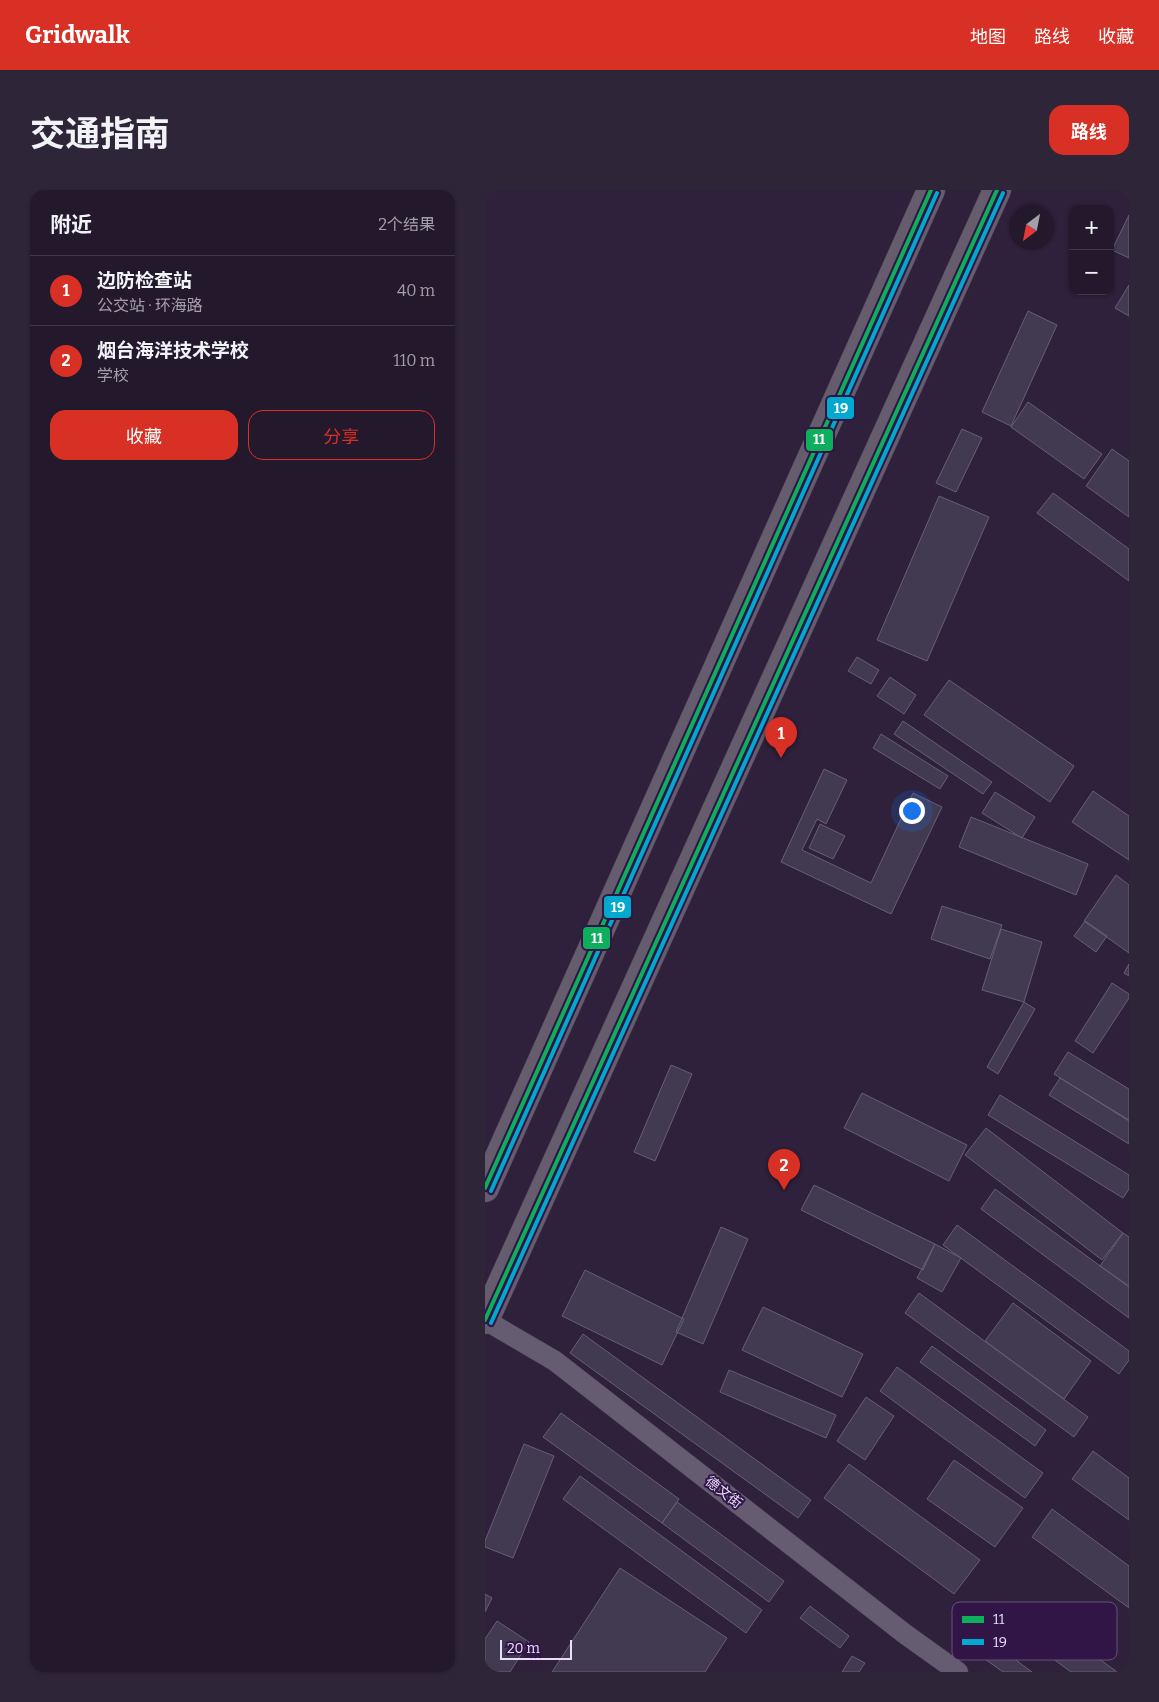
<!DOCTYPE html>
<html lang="zh">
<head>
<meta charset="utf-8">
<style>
	body { margin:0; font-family:Bitter,"Noto Sans SC",serif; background:#2f2538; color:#f1f3f6 }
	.controls { position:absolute; right:15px; top:15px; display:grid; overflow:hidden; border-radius:10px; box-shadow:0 1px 4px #0004 }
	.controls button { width:45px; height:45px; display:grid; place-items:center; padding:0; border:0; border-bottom:1px solid #403748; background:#23182c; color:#f1f3f6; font:25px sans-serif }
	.compass { position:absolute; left:524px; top:15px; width:45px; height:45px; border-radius:50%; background:#23182c; box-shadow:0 1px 4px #0004; rotate:212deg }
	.scale { position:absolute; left:15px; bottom:12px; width:72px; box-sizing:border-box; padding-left:5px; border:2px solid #ebddfd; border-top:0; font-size:14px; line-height:18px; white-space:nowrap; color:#ebddfd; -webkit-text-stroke:4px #301546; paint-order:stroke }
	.you { position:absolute; left:426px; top:620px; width:18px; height:18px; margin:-12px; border:4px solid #fff; border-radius:50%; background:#1a73e8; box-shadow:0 0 0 8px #1a73e833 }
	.badge { display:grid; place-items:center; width:32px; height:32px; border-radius:50%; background:#d93025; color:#fff; font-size:16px; font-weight:700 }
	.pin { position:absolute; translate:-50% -41px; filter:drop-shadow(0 1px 2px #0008) }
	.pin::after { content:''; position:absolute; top:26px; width:18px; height:15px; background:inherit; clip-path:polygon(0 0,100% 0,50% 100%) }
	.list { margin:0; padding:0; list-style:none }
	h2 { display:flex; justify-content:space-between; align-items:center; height:65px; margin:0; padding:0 20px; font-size:21px }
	h2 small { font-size:16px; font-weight:400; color:#a3a0a9 }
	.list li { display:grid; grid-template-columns:32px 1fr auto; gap:15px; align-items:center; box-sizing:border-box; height:70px; padding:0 20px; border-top:1px solid #403748 }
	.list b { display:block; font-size:19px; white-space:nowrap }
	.list p { margin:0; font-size:16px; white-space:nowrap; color:#a3a0a9 }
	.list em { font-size:16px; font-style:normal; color:#a3a0a9 }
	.actions { display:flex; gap:10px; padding:15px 20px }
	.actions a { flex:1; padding:11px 0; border:1px solid #d93025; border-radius:15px; text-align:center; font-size:18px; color:#d93025 }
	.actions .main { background:#d93025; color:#fff }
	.map { position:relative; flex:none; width:644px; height:1482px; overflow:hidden; border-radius:15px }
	header { display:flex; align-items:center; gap:30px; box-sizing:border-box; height:70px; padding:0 25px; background:#d93025; color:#fff }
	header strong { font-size:24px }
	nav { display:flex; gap:28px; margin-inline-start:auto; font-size:18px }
	.intro { display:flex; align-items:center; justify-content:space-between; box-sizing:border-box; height:120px; padding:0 30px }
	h1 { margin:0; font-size:35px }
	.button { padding:12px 22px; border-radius:15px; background:#d93025; color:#fff; font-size:18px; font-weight:700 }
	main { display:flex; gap:30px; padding:0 30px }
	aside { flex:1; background:#23182c; border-radius:15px; box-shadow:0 1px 4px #0004 }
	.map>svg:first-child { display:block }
	.building { fill:#423a50; stroke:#665f76 }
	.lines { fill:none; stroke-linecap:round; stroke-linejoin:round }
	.minor-casing { stroke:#453a50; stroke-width:21 }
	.secondary-casing { stroke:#453a50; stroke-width:29 }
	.minor { stroke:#665c71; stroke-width:20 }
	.secondary { stroke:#655c6d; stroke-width:28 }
	.bus-1-casing { stroke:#301546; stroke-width:8 }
	.bus-2-casing { stroke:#301546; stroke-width:8 }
	.bus-1 { stroke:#0daf5c; stroke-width:4 }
	.bus-2 { stroke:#00a9ce; stroke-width:4 }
	.labels { text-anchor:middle; stroke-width:4; stroke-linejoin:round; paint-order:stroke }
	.street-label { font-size:14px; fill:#ebddfd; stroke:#301546 }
	.key { fill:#301546; stroke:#68517d; stroke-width:1 }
	.key-label { font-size:14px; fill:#ebddfd }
	.line-badge { stroke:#301546; stroke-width:2 }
	.badge-label { font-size:14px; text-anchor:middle; font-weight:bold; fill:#fff }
</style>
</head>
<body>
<header>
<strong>Gridwalk</strong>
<nav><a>地图</a><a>路线</a><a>收藏</a></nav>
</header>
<div class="intro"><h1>交通指南</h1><a class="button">路线</a></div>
<main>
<aside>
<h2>附近<small>2个结果</small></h2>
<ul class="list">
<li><span class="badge">1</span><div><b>边防检查站</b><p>公交站 · 环海路</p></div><em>40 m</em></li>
<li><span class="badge">2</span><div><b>烟台海洋技术学校</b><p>学校</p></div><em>110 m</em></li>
</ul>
<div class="actions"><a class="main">收藏</a><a>分享</a></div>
</aside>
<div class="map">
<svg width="644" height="1482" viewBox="0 0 644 1482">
	<rect width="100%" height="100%" fill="#2f203b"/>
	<path class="building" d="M644,25V68L627,60Z
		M644,95V126L630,118Z
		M543,121L572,135L526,236L497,222Z
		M543,212L617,264L599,289L526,237Z
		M477,239L497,248L471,302L451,293Z
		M627,259L644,271V327L601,296Z
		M568,303L644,359V391L552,323Z
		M454,306L504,327L442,471L392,450Z
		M372,467L394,480L386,494L363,481Z
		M405,487L431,505L419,524L392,506Z
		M464,490L589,576L565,612L439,525Z
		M418,531L507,592L498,604L409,544Z
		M396,544L463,586L455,599L388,558Z
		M339,579L362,590L341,634L332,629L317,660L386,693L428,603L457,617L406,724L296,672Z
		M608,601L644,626V670L587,632Z
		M510,602L550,627L537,648L497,623Z
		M486,627L603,674L591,705L474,657Z
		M335,634L360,646L348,669L324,658Z
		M631,685L644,695V763L599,731Z
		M457,716L517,735L505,769L446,749Z
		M600,731L622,746L611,762L589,746Z
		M516,739L557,752L539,812L497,800Z
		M644,774V786L639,783Z
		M627,793L644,804V808L608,863L590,851Z
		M539,812L550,819L513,884L502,877Z
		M583,862L644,899V931L569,884Z
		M186,875L207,884L170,971L149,962Z
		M575,888L644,930V954L564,905Z
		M377,903L482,955L464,991L359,938Z
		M515,905L644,985V999L638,1008L503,925Z
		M501,938L638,1043L617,1070L480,965Z
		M329,995L450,1054L438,1080L316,1020Z
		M510,999L644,1097V1128L496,1019Z
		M472,1035L644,1161V1170L634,1184L458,1055Z
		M236,1037L263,1049L218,1154L191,1142Z
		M638,1043L644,1047V1096L615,1076Z
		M450,1054L476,1068L457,1102L432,1088Z
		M100,1080L199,1129L177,1175L77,1126Z
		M434,1103L603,1227L589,1247L420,1123Z
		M528,1113L606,1171L579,1209L500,1151Z
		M278,1117L378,1164L357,1207L257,1160Z
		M98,1144L326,1310L313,1328L85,1163Z
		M447,1156L561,1240L550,1256L435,1172Z
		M412,1177L558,1283L540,1308L395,1201Z
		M244,1180L351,1225L341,1248L235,1202Z
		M381,1207L409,1226L380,1270L352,1251Z
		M76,1223L194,1309L177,1333L58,1247Z
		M39,1254L69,1266L28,1368L0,1357V1351Z
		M608,1261L644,1288V1330L587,1289Z
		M469,1270L538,1318L510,1357L442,1309Z
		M364,1274L495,1370L469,1404L339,1308Z
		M95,1286L277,1420L261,1443L78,1309Z
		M192,1312L299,1391L284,1412L177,1333Z
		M567,1319L644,1376V1418L547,1347Z
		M135,1378L242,1448L220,1482H67Z
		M0,1404L7,1408L0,1422Z
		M325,1416L364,1446L355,1458L315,1428Z
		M553,1424L632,1482H586L537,1446Z
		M12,1431L44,1452L25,1482H0V1449Z
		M490,1440L547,1482H518L479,1454Z
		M367,1466L380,1473L374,1482H357Z"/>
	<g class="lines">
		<g class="minor-casing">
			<path id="minor" d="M0,1130L70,1171L420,1444L473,1482"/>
		</g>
		<g class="secondary-casing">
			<path id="secondary" d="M0,998L446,0
				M0,1130L512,0"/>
		</g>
		<use href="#minor" class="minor"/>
		<use href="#secondary" class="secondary"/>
		<g class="bus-1-casing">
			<path id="bus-1" d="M0,998L446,0
				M0,1130L512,0"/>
		</g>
		<g class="bus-2-casing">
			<path id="bus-2" d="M6,1001L452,3
				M6,1133L518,3"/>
		</g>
		<use href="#bus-1" class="bus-1"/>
		<use href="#bus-2" class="bus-2"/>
	</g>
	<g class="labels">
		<g class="street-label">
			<text transform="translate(239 1302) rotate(38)" y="5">德文街</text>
		</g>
	</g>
	<rect x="467" y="1412" width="165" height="58" rx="8" class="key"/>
	<rect x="477" y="1426" width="22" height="7" fill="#0daf5c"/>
	<rect x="477" y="1449" width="22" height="6" fill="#00a9ce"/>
	<g class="key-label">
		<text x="508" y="1434">11</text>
		<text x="508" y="1457">19</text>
	</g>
	<g class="line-badge">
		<rect x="341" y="206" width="29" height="24" rx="5" fill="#00a9ce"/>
		<rect x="320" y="238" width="29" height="24" rx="5" fill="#0daf5c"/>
		<rect x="118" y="705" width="29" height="24" rx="5" fill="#00a9ce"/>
		<rect x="97" y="736" width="29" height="24" rx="5" fill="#0daf5c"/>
	</g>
	<g class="badge-label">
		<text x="356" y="223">19</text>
		<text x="334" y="254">11</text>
		<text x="133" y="722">19</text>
		<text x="112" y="753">11</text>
	</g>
</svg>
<div class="controls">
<button>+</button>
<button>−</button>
</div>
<svg class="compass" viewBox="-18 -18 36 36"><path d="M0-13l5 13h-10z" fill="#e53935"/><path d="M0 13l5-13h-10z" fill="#a3a0a9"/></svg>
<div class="scale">20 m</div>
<div class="you"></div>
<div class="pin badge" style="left:296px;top:568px">1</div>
<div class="pin badge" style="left:299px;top:1000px">2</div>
</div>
</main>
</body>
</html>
